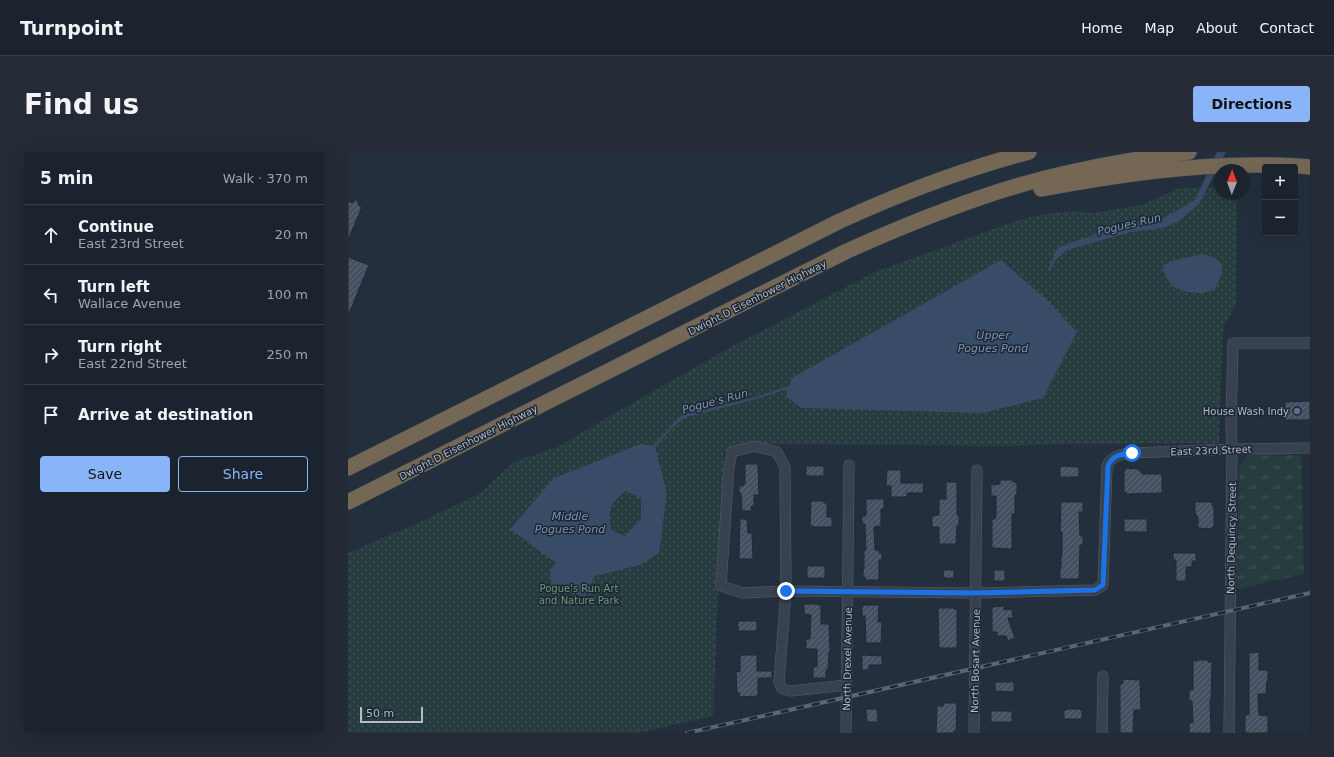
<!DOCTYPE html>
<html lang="en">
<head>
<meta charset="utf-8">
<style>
	body { margin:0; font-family:"DejaVu Sans",sans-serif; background:#242b36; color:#f1f3f6 }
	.controls { position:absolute; right:12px; top:12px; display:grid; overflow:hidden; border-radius:4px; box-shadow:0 4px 16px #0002 }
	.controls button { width:36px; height:36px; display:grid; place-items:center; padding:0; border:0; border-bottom:1px solid #39404a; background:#1b232e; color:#f1f3f6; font:20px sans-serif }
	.compass { position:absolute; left:866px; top:12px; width:36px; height:36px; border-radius:50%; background:#1b232e; box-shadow:0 4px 16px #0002; rotate:1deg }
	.scale { position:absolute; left:12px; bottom:10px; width:63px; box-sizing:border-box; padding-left:4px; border:2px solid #b4bcc9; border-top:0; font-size:11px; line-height:14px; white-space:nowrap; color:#b4bcc9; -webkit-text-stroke:3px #1d2633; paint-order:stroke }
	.stop { position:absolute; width:12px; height:12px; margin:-9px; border:3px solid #1a73e8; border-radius:50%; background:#fff }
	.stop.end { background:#1a73e8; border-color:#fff; box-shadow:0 1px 4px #0008 }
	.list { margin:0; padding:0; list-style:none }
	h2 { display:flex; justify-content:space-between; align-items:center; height:52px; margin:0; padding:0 16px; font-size:17px }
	h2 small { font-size:13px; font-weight:400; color:#a0a4aa }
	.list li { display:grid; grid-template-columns:26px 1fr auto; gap:12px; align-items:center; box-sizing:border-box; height:60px; padding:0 16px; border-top:1px solid #39404a }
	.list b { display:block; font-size:15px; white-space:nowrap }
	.list p { margin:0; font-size:13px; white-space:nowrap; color:#a0a4aa }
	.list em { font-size:13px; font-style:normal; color:#a0a4aa }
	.actions { display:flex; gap:8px; padding:12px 16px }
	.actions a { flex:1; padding:9px 0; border:1px solid #8ab4f8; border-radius:4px; text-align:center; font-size:14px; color:#8ab4f8 }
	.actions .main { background:#8ab4f8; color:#111 }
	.icon { flex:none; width:22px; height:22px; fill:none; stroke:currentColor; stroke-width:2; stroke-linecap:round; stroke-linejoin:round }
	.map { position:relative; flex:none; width:962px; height:581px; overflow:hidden; border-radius:4px }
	header { display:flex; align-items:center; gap:24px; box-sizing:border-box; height:56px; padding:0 20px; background:#1b232e; border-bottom:1px solid #39404a }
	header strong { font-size:19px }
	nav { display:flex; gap:22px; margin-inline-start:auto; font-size:14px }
	.intro { display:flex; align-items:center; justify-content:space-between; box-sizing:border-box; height:96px; padding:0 24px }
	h1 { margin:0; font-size:28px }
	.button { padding:10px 18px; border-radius:4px; background:#8ab4f8; color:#111; font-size:14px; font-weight:700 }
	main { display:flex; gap:24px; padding:0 24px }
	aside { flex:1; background:#1b232e; border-radius:4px; box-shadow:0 4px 16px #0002 }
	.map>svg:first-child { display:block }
	.grass { fill:url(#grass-tufts) }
	.park { fill:url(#park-dots) }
	.water { fill:#394c67; fill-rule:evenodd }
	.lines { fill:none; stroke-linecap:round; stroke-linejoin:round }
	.stream { stroke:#394c67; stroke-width:2.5 }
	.building { fill:url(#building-hatch); stroke:#1f2835 }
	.minor-casing { stroke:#565f6c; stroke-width:11 }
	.highway-casing { stroke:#434c59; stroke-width:16 }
	.minor { stroke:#38414e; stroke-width:10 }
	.highway { stroke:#746855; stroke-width:15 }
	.rail-casing { stroke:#5a6575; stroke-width:4 }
	.rail { stroke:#1d2633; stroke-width:2.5; stroke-dasharray:8; stroke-linecap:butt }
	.route { stroke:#1a73e8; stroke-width:5 }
	.service-dot { fill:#5c6f8a; stroke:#1d2633; stroke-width:1.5 }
	.labels { text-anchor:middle; stroke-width:3; stroke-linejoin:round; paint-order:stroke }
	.street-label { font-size:10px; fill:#b4bcc9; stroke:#1d2633 }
	.poi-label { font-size:10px; fill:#b4bcc9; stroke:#1d2633; text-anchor:end }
	.park-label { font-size:10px; fill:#6b9a76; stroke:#1d2633 }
	.water-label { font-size:11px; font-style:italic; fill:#7c92b1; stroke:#1d2633 }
</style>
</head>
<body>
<header>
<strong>Turnpoint</strong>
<nav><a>Home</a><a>Map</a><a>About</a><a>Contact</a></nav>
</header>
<div class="intro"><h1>Find us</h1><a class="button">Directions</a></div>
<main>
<aside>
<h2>5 min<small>Walk · 370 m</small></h2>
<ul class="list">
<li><svg class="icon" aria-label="ahead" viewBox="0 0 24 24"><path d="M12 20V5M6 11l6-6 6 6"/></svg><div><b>Continue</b><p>East 23rd Street</p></div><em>20 m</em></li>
<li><svg class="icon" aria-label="left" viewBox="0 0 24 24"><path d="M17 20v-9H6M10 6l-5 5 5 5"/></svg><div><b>Turn left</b><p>Wallace Avenue</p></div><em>100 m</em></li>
<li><svg class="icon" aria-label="right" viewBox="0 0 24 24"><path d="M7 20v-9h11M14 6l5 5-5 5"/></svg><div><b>Turn right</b><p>East 22nd Street</p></div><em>250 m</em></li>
<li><svg class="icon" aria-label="arrive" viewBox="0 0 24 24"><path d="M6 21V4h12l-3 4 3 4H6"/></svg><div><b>Arrive at destination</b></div></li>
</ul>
<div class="actions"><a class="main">Save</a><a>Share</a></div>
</aside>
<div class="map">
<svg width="962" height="581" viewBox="0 0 962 581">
	<defs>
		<pattern id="grass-tufts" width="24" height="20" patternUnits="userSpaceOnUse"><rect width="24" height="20" fill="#263c3f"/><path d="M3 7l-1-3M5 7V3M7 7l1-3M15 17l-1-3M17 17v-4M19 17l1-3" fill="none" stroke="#435659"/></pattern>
		<pattern id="park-dots" width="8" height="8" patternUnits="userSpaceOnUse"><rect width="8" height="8" fill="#263c3f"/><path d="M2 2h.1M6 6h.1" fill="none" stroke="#435659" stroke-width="1.8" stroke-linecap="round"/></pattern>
		<pattern id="building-hatch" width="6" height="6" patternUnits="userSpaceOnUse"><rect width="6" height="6" fill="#455162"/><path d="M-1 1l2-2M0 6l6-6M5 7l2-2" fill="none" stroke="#5d6877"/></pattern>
	</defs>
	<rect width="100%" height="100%" fill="#242f3e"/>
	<path class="grass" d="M901,301L953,303L956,422L889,437L891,314Z"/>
	<path class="park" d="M872,35V42H889L888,152L875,175L871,291L717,292L660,294L413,292L380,297L376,301L365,564L289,581H0V401L77,368L131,342L166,310L210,295L274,257L387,193L527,120L671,68L691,63L725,59L745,61L794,53L832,36Z"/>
	<path class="water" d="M869,0H878L851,52L831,69L815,76L783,80L719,98L709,107L705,103L711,95L749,82L785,72L812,68L847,48Z
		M855,102L867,106L873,111C875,121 872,129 866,138L854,141L839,140L825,135L817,124L815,113L827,108Z
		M653,108L699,148L729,180L695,246L635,261L453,256L438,244L440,237L408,247L339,265C326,271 317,285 307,295L319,341L311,401L292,413L247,424L237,445L203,434L202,418L208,411L162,377L206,326L293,292L305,294L332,265L338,262L408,245L441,234L444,226ZM277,339L293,346V367L277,384L263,378C260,355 261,354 277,339Z"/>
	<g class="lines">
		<path class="stream" d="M701,118L708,104"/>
	</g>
	<path class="building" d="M9,47L11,54L14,55L0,88V49L4,51Z
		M0,105L21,113L0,164Z
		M962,249V268H937V250Z
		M397,312H410L411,343H406V354H403L404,359H394L393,341H391V334H395V332H397Z
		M458,314H476V324H458Z
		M712,314L731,315V325H712Z
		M777,316L791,317V319H794V322H814V341L778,342V340H776V319H777Z
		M539,318H553V331H576L575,341H559V345H543V334H538Z
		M652,328H665V330H669V343H667V362H664V397L644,396V367H647L648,364V344H643V333L652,332Z
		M598,330H609V363H611V374H609L608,392H591V375H584V364L591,363V347H598Z
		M518,347H536V357H533V374L526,375L527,398H531V401H534V408H531V428H517V425H515V417H516V398H518L517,375V372H514V364H518Z
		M463,349H476V351H479V365H484V375H465V374H462Z
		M713,350H735V360H731L732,384H735V393H732L731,427H712V416H713V403H714V380H712Z
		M847,350H865L864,354H866V375H864V377L850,376V365H849L848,362H847Z
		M392,367H399L400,381H404L405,407H391Z
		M776,367H799V380H776Z
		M825,401H848V409H844V415H838V429H828V408H825Z
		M459,414H477V426H459Z
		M595,418H606V426H596Z
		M646,418H657V429H646Z
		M456,452H470V453H473V472H481L482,500H481L480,518H478V526H465V515H469V497H458V487H462L463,463L456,462Z
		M517,453H531L530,470H534L533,491H518L517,464H514V454Z
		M656,454V458L664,457L665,466H660L667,486L660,489L658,484H649V480H644V455Z
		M590,456H606V457H609V496H591Z
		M390,469H409V479H390Z
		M911,500V518H920V528H919L918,542H910L911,563L920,564V581H897V563H901V501Z
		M392,503H409V519H424V526H410V544L391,545L392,541H389L388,519L392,520Z
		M514,503L534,504V513H521V518H514Z
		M849,508H860V510H864L863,548H862L863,581H841V571H845L844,549H841V538H845V509H849Z
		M775,527L792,528L793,558H786L785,581H772V532H775Z
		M647,530H666V540L647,539Z
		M596,551H609L608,579H606V581H588L589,554H595Z
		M518,557H529L530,570H519Z
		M719,557H732V558H734V567H716V558H719Z
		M643,559H664V570H643Z"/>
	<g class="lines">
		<g class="minor-casing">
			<path id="minor" d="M499,533L443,539L434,537L431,530L438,439L437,315L429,300L407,294L384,300L381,315L373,434L395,441L438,439L628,441L747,438L755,433L759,314C764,303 774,302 784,301L884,297L962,296
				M498,581L501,313
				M626,581L629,318
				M754,581L755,524
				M881,581L884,297L883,272L885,191H962"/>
		</g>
		<g class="highway-casing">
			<path id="highway" d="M693,37C765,24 834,13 907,13C926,13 944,13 962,15
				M0,316L492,69C553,41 616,17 681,0
				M0,350L499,99C548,77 597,57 649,40C711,20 776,8 841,0"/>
		</g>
		<use href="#minor" class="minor"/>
		<use href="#highway" class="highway"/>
		<g class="rail-casing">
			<path id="rail" d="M339,581L962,441"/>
		</g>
		<use href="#rail" class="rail"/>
	</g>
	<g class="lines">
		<path class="route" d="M438,439L628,441L747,438L755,433L760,314C764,303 774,302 784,301"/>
	</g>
	<circle class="service-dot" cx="949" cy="259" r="4"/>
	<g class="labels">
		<g class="street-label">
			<text transform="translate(409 145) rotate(-27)" y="4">Dwight D Eisenhower Highway</text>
			<text transform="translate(120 290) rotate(-27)" y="4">Dwight D Eisenhower Highway</text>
			<text transform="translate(863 298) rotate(-2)" y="4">East 23rd Street</text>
			<text transform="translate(883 386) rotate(-89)" y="4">North Dequincy Street</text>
			<text transform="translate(499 507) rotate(-89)" y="4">North Drexel Avenue</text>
			<text transform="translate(627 509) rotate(-89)" y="4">North Bosart Avenue</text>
		</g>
		<g class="poi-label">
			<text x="941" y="263">House Wash Indy</text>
		</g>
		<g class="park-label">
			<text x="231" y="440">Pogue's Run Art<tspan x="231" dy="12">and Nature Park</tspan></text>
		</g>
		<g class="water-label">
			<text transform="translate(781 72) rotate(-13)" y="4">Pogues Run</text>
			<text x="645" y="187">Upper<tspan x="645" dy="13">Pogues Pond</tspan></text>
			<text transform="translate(367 249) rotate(-15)" y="4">Pogue's Run</text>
			<text x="222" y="368">Middle<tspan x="222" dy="13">Pogues Pond</tspan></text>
		</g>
	</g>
</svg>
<div class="controls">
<button>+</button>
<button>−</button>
</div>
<svg class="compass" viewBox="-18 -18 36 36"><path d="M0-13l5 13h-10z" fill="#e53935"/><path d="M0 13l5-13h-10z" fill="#a0a4aa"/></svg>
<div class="scale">50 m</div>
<div class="stop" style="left:784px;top:301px"></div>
<div class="stop end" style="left:438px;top:439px"></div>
</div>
</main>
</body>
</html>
